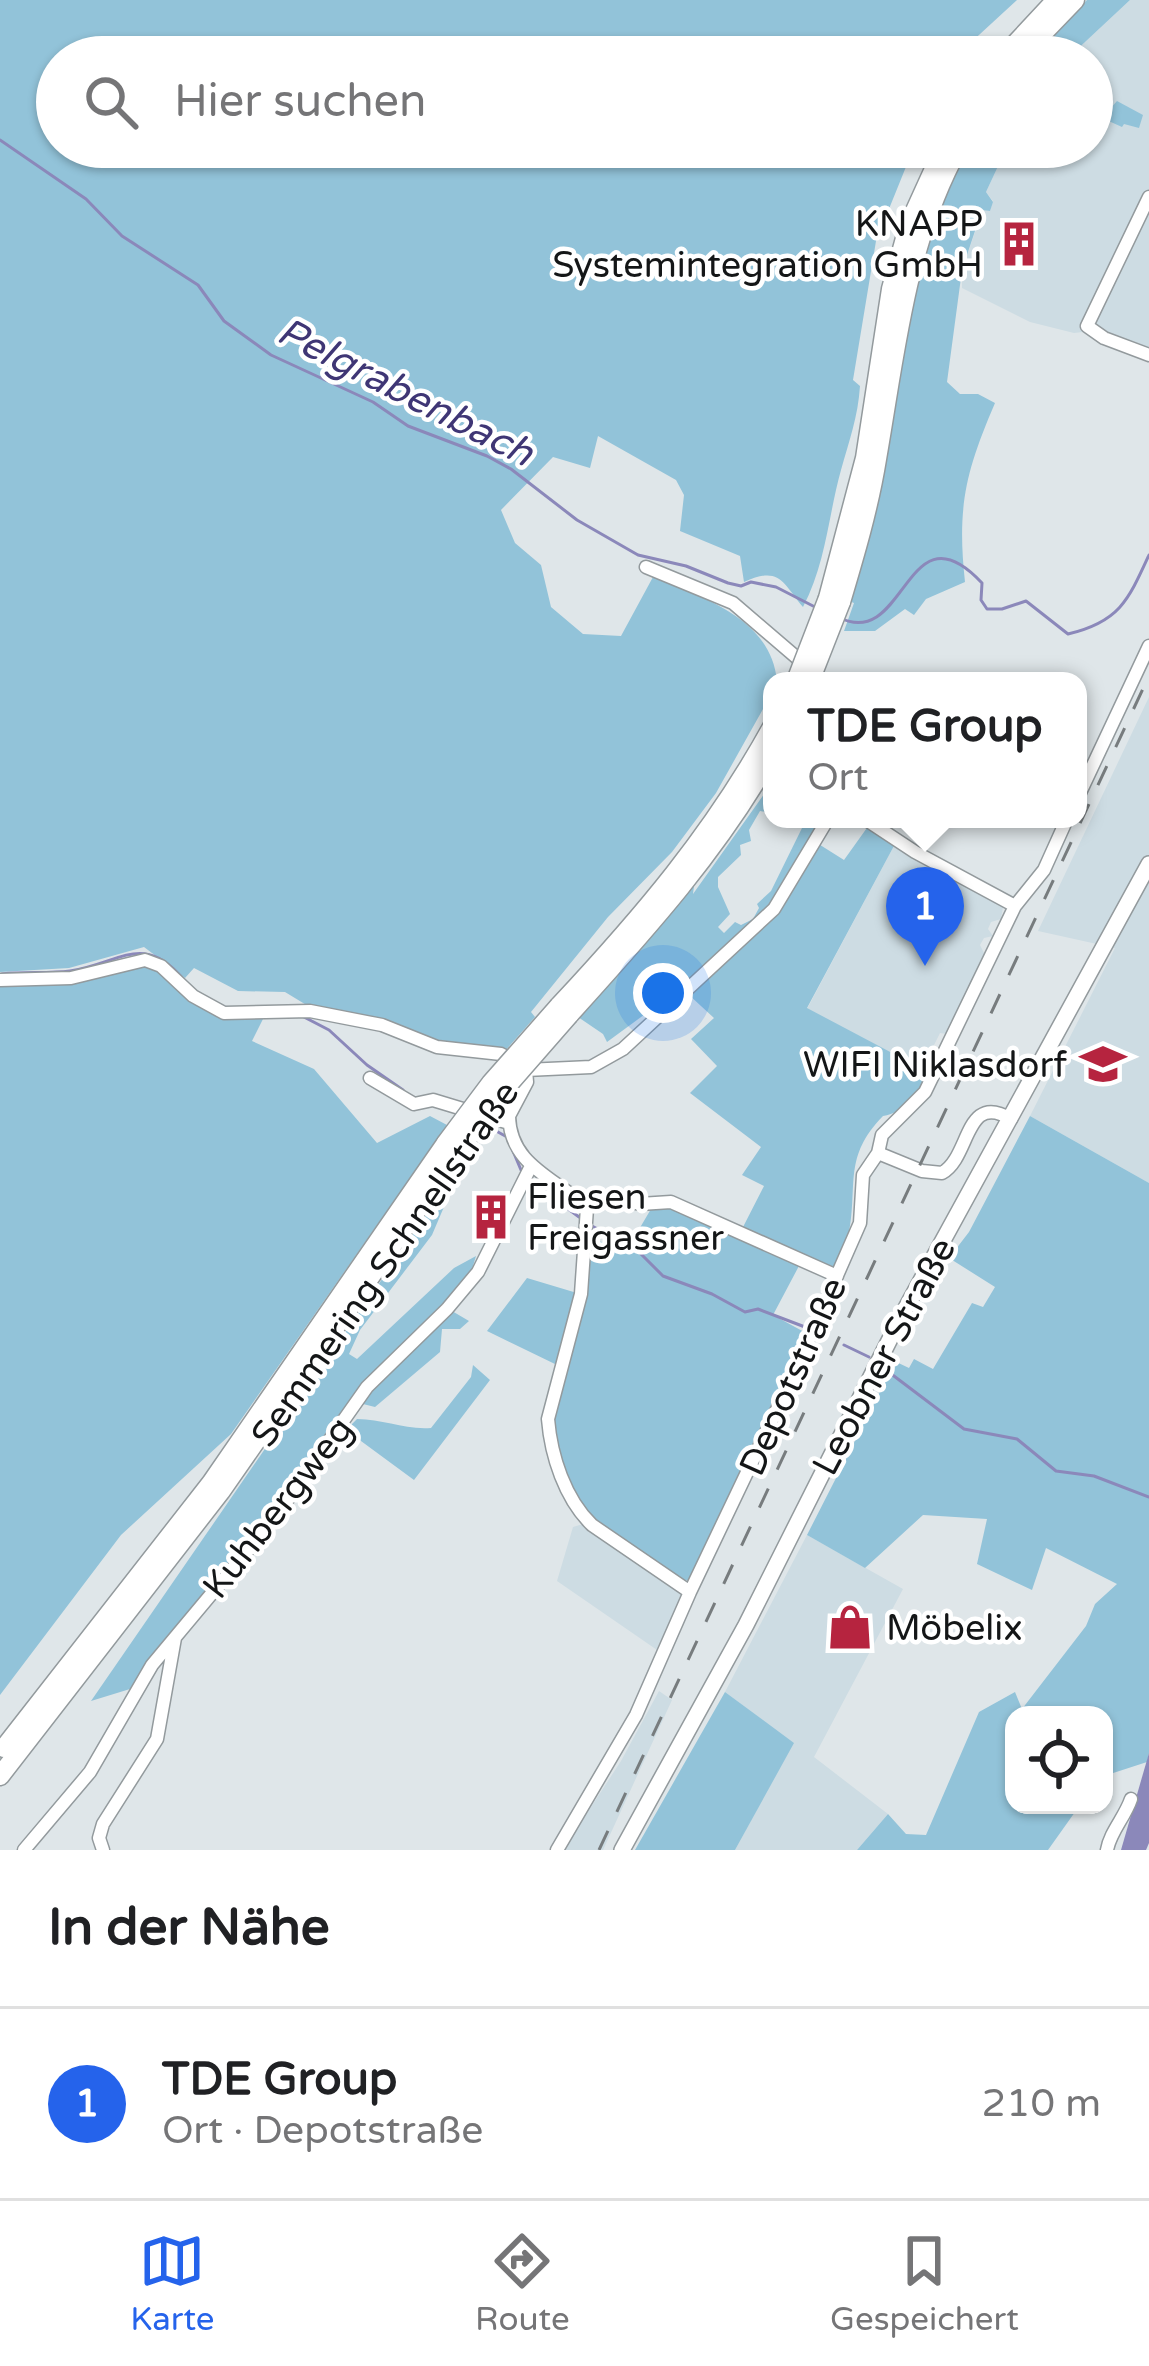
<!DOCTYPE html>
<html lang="de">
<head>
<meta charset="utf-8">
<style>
	body { margin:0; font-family:"Varela Round",sans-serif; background:#f6f6f6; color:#202124 }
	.controls { position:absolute; right:36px; bottom:36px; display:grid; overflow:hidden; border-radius:24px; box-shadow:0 3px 9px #0004 }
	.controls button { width:108px; height:108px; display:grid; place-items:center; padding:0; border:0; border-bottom:3px solid #e0e0e0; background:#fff; color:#202124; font:60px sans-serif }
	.you { position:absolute; left:663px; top:993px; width:42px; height:42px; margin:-30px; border:9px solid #fff; border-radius:50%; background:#1a73e8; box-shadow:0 0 0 18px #1a73e833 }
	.badge { display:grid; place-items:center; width:78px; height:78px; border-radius:50%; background:#2563eb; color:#fff; font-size:39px; font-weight:700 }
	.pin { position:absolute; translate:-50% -99px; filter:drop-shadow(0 3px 6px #0008) }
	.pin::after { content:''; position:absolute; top:63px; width:42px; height:36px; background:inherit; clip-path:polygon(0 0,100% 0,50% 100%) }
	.popup { position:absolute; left:763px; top:672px; width:324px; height:156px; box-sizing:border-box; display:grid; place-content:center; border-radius:24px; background:#fff; filter:drop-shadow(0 3px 9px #0005); font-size:39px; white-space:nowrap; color:#757577 }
	.popup b { font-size:45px; color:#202124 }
	.popup::after { content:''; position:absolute; left:50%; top:100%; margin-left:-24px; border:24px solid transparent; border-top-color:#fff }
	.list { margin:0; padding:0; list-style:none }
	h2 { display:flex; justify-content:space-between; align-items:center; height:156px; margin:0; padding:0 48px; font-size:51px }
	h2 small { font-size:39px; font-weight:400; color:#757577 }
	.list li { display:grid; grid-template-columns:78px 1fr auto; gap:36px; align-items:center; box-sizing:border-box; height:192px; padding:0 48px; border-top:3px solid #e0e0e0 }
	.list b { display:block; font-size:45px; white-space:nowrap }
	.list p { margin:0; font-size:39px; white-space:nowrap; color:#757577 }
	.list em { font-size:39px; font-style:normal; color:#757577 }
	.icon { flex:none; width:66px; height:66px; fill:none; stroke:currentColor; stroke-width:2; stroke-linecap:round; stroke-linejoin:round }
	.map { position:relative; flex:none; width:1149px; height:1850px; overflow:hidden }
	.search { position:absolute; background:#fff; box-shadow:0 3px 9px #0004; left:36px; right:36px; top:36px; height:132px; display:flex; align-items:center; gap:30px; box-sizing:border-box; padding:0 42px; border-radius:66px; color:#757577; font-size:45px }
	.sheet { height:348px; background:#fff }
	nav { display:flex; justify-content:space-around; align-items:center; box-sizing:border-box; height:168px; border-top:3px solid #e0e0e0; background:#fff; font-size:33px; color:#757577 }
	nav a { display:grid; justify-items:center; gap:6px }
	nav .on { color:#2563eb }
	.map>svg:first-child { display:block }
	.built { fill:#cddce3 }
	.green { fill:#92c3d9 }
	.water { fill:#8b88ba }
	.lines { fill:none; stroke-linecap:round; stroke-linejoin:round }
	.stream { stroke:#8b88ba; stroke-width:3 }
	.minor-casing { stroke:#939a9d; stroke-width:15 }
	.major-casing { stroke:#939a9d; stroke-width:18 }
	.highway-casing { stroke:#939a9d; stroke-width:21 }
	.minor { stroke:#fff; stroke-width:12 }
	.major { stroke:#fff; stroke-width:15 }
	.highway { stroke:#fff; stroke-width:18 }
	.rail { stroke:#777c7e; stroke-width:3; stroke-dasharray:21 21; stroke-linecap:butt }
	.highway-bridge-casing { stroke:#939a9d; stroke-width:21; stroke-linecap:butt }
	.highway-bridge { stroke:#fff; stroke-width:18 }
	.labels { text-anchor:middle; stroke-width:9; stroke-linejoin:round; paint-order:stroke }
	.poi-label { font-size:36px; fill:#141617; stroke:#fff; text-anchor:end }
	.street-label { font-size:36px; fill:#141617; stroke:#fff }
	.water-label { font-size:39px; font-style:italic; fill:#3f3675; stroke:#fff }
</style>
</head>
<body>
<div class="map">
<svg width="1149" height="1850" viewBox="0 0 1149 1850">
	<rect width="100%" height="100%" fill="#dfe6e9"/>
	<path class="built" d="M1130,0H1149V349L1091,331L1074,333L1030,322L962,288V270L983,209L990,211L991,207L993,201L986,192L1007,147H1092V57H1069Z
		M1149,697V1183L1030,1116L1115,948L1038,931Z
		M895,844L996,899L1003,907L1001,919L991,922L988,929L993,936L984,938L980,945L986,957L947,1034L940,1033L933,1047L937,1054L930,1073L807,1009Z
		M583,1524L682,1594L660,1652L557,1581L573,1527Z
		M807,1535L903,1589L814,1757L888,1814L857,1850H735L793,1743L725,1692Z
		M659,1691L672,1700L603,1850H563L621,1761Z"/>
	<path class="green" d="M0,0H1017L967,46L961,57H57V147H914L876,241L853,380L860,386C858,417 849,441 841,470C828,517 826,563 803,607C782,581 779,566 744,582L740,556L680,531L684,495L676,480L598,436L590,468L553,457L501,510L515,543L541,565L551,607L583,634L621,636L653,577C703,598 771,618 777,681H772V693L716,793L672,852L608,917L531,1012L535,1017L505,1051L452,1047L313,1009L285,992L238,991L194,968L185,978L144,947L69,968L0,972Z
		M1087,0H1130L1069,57H1030Z
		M1117,101L1143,115L1139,128L1124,124L1122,127L1102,118Z
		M967,147H1007L986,192L993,202L990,211L982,210L962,270L947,382L960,394H978L995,403C965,473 957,508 965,582L926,599L914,615L905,609L875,631H844L854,603L849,601L904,333L932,224Z
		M772,783V813L760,811L749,830L751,841L740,845L741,855L718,877V887L730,914L718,927L724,933L735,922L741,925L753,919L759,908L757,904L771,891L802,828L794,819H824L782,894L682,994L667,998L607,1042L603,1034L578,1017L694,886L693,894Z
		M869,825L895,844L807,1008L930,1073C919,1092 905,1113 883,1116C843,1157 858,1184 849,1233C847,1244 840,1257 835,1268H830L742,1229L764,1186L742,1175L761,1147L690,1093L717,1066L691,1039L714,1018L688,994L753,934L817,843L844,860Z
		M147,965L165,972L211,1013L264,1017L252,1041L314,1069L377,1143L430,1116L447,1125L231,1434L121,1535L0,1695V983Z
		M1030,1116L1149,1183V1753L1147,1762L1104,1776V1715H1014V1805H1080L1048,1850H857L888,1814L906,1834L926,1835L979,1712L1015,1692L1022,1709L1086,1626L1095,1604L1117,1584L1046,1548L1032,1590L977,1564L987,1519L923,1515L865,1568L807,1535L887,1378L890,1359L909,1368L914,1359L933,1369L972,1303L983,1307L995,1287L949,1258L969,1232Z
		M455,1181L432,1235L360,1330L349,1354L357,1359L454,1268L476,1256L470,1276L444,1307L369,1376L272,1517L130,1689L91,1701L447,1185Z
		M661,1204L800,1264L773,1315L806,1333L690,1580L679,1581L584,1512L564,1473L552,1419L589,1239L628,1248L651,1209Z
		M527,1278L577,1293L557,1365L487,1331Z
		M452,1311L469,1321L460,1329H442L440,1352L375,1407L363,1404L373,1386Z
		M473,1365L490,1380L414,1480L346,1430L357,1419C383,1419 405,1430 431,1428L471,1377Z
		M725,1692L794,1743L735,1850H635Z"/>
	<path class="water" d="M1149,1753V1843L1146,1850H1121Z"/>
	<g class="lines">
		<path class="stream" d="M0,140L86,199L122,236L198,285L224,321L271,355L373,402L408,426L487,456L511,469L577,520L638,555L686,566L728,583L741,586L751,582L776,587L815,607
			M840,618C907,650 906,502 982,583L981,600L987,609H1002L1026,601L1068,634C1119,622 1128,601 1149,555
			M2,974C24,971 47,974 70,971C119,964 143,931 183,979
			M302,1016L329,1030L367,1065L403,1090
			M489,1127L507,1137
			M513,1151L521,1170
			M529,1180L579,1217
			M592,1226L637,1250L663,1276L712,1294L745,1312L758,1309L805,1327
			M844,1345L869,1357
			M886,1370L964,1429L1017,1439L1056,1471L1094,1476L1149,1497"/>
		<g class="minor-casing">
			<path id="minor" d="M1149,197L1087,326L1104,338L1149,355
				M646,567L733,603L824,681
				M1078,797L1149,646
				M865,819L915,852L1015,906
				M0,980L71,978L145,960L161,966L193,996L224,1013L310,1011L382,1025L437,1047L501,1054L516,1062
				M370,1078L414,1104L433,1100L509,1123
				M878,1153L922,1171L942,1173C971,1157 964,1091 1011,1119
				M587,1208L614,1198L640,1204L671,1202L837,1276
				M690,1592L592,1525C565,1499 551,1456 548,1419L581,1294L587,1208C556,1178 510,1166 509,1116L527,1082L526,1070L591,1067L623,1049L774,909L828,819
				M24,1850L90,1772L152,1665L274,1519L367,1387L447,1309L478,1272L530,1168
				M103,1850L99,1838L103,1824L157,1739L175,1638
				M557,1850L636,1715L690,1592L792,1378L860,1223L863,1175L878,1153L882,1135L925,1092L1015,906L1044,870L1067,819
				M1107,1850C1110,1832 1125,1817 1131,1799"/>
		</g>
		<g class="major-casing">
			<path id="major" d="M622,1850L746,1625L900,1319L1149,864"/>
		</g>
		<g class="highway-casing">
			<path id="highway" d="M1003,57L1056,0
				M1020,57L1075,0
				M828,598L865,458L891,289L909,224L944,147
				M841,602C855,555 869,508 877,459C896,351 905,245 959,147
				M559,1006C642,917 713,834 772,727
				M569,1015C644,932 717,852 772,754
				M4,1748L211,1483L446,1143
				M0,1776L221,1491L458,1151"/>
		</g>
		<use href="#minor" class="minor"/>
		<use href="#major" class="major"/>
		<use href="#highway" class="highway"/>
		<path class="rail" d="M599,1850L1149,676"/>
		<g class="highway-bridge-casing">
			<path id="highway-bridge" d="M796,681L828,598
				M810,681L841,602
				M446,1143L491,1083L559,1006
				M458,1151L507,1086L569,1015"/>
		</g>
		<use href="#highway-bridge" class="highway-bridge"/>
	</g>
	<defs>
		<g id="building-bare" transform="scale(3.6)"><path d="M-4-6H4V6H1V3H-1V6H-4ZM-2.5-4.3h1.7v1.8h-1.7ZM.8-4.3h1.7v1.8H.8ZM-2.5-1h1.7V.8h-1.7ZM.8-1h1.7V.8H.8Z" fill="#b6243f" stroke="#fff" stroke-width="2.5" paint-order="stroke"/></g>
		<g id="school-bare" transform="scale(3.6)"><path d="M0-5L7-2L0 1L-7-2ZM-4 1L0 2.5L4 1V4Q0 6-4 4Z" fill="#b6243f" stroke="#fff" stroke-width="2.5" paint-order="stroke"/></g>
		<g id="shop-bare" transform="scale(3.6)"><path d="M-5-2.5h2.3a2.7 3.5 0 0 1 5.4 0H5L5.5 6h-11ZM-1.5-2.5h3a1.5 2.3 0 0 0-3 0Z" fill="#b6243f" stroke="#fff" stroke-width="2.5" paint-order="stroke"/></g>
	</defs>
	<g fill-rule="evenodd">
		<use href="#building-bare" x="1019" y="244"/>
		<use href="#school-bare" x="1103" y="1064"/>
		<use href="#building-bare" x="491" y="1217"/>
		<use href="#shop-bare" x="850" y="1627"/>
	</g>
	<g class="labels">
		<g class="poi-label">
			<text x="983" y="236">KNAPP<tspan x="983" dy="41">Systemintegration GmbH</tspan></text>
			<text x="1067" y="1077">WIFI Niklasdorf</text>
			<text x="527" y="1209" text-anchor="start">Fliesen<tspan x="527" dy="41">Freigassner</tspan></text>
			<text x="886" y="1640" text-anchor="start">Möbelix</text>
		</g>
		<g class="street-label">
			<text transform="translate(384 1263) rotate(-55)" y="13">Semmering Schnellstraße</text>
			<text transform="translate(883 1356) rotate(-62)" y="13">Leobner Straße</text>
			<text transform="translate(792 1376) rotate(-66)" y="13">Depotstraße</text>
			<text transform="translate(277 1507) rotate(-52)" y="13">Kuhbergweg</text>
		</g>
		<g class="water-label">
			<text transform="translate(406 391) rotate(27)" y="14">Pelgrabenbach</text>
		</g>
	</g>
</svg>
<div class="controls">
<button><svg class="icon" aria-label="locate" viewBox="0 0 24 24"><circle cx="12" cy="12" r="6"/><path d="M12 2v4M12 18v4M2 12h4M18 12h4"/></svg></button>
</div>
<div class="you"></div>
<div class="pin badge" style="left:925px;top:966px">1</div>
<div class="popup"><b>TDE Group</b>Ort</div>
<div class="search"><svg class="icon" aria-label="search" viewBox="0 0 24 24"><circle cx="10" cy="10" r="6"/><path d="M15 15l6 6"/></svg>Hier suchen</div>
</div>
<section class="sheet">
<h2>In der Nähe<small></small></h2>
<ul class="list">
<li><span class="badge">1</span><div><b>TDE Group</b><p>Ort · Depotstraße</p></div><em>210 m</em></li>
</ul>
</section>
<nav>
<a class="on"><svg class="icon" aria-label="map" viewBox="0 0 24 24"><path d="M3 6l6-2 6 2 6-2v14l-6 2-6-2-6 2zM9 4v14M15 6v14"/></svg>Karte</a>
<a><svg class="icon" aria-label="directions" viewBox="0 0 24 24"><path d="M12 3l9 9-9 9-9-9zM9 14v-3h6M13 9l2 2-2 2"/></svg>Route</a>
<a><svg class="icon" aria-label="saved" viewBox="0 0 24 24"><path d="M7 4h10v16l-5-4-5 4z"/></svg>Gespeichert</a>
</nav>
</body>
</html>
